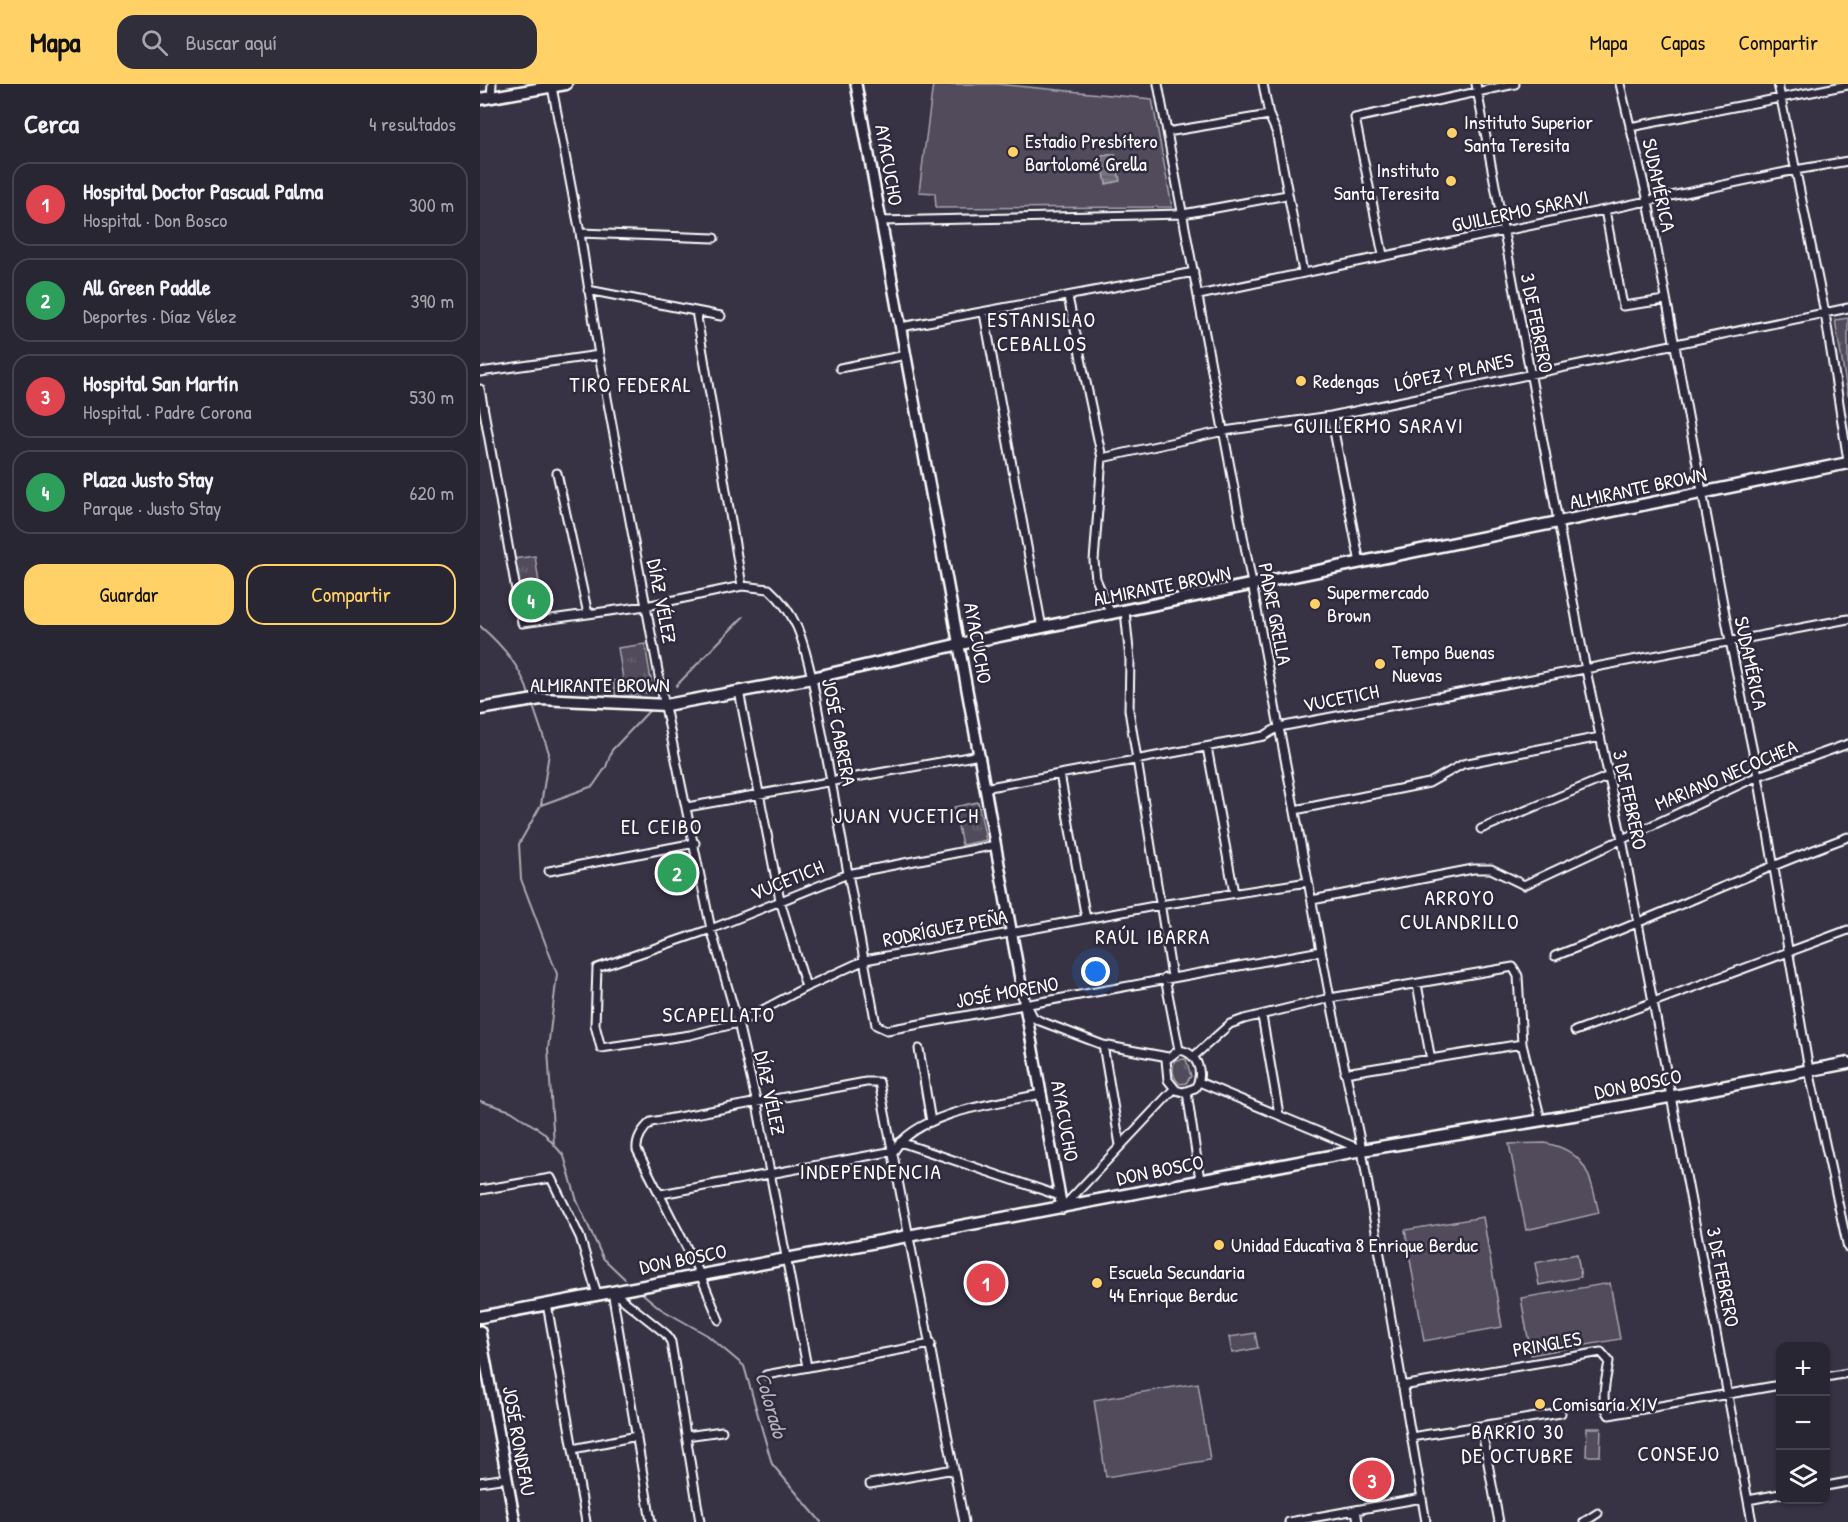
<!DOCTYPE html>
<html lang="es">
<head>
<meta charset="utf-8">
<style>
	body { margin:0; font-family:"Patrick Hand",sans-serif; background:#312e3c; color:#f1f3f6 }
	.controls { position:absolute; right:18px; bottom:18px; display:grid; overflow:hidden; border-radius:12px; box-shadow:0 2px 4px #0004 }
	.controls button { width:54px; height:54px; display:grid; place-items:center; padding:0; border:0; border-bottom:2px solid #45434f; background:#292634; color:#f1f3f6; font:30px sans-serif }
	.you { position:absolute; left:616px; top:888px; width:21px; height:21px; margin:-15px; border:4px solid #fff; border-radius:50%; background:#1a73e8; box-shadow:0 0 0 9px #1a73e833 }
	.badge { display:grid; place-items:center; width:39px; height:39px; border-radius:50%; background:#ffd166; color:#fff; font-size:20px; font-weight:700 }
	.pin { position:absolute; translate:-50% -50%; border:3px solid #fff; box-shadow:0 2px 6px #0006 }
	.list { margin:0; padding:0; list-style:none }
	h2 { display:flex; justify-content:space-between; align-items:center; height:78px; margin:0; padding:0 24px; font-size:26px }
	h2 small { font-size:20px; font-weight:400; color:#a5a5ac }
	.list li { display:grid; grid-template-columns:39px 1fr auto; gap:18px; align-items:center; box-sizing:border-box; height:84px; margin:0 12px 12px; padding:0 12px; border:2px solid #45434f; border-radius:18px }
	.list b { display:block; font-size:22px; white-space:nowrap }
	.list p { margin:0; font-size:20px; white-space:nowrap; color:#a5a5ac }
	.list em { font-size:20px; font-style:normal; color:#a5a5ac }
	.actions { display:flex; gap:12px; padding:18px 24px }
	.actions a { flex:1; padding:14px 0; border:2px solid #ffd166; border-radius:18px; text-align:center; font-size:21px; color:#ffd166 }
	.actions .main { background:#ffd166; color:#111 }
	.icon { flex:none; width:33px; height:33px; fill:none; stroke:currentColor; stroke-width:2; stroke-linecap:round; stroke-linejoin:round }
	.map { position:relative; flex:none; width:1368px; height:1438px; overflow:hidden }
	header { display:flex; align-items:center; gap:36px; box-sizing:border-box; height:84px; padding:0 30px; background:#ffd166; color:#111 }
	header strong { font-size:28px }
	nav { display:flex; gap:33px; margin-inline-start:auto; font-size:21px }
	.search { width:420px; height:54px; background:#312e3c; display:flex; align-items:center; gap:15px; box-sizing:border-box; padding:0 21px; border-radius:18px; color:#a5a5ac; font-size:22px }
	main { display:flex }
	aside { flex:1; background:#292634 }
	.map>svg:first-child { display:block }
	.grass { fill:url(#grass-tufts); stroke:#a8a6ae; stroke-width:1.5 }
	.pitch { fill:#514c5c; stroke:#a8a6ae; stroke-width:1.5 }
	.water { fill:url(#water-rules); stroke:#adabb2; stroke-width:1.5 }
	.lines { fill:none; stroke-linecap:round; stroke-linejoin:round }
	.stream { stroke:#adabb2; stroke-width:2 }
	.minor-casing { stroke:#fff; stroke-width:11 }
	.tertiary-casing { stroke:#fff; stroke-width:14 }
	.secondary-casing { stroke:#fff; stroke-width:15 }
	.minor { stroke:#2f2a3d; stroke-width:7 }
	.tertiary { stroke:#2f2a3d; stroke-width:9 }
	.secondary { stroke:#2f2a3d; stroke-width:10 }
	.poi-dot { fill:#ffd166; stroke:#2f2a3d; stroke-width:2 }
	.labels { text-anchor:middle; stroke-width:5; stroke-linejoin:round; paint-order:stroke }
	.poi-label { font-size:20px; fill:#fff; stroke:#2f2a3d; text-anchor:start }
	.street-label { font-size:20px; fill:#fff; stroke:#2f2a3d }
	.neighbourhood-label { font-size:21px; letter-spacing:1.5px; fill:#fff; stroke:#2f2a3d }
	.water-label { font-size:21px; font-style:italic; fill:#b4b2b9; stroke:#2f2a3d }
</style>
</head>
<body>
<header>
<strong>Mapa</strong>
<div class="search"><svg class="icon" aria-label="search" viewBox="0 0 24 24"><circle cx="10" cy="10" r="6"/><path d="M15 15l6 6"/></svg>Buscar aquí</div>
<nav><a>Mapa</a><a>Capas</a><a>Compartir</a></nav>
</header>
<main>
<aside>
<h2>Cerca<small>4 resultados</small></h2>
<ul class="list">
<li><span class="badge" style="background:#e0444e">1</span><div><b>Hospital Doctor Pascual Palma</b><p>Hospital · Don Bosco</p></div><em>300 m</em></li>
<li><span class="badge" style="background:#2e9e5b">2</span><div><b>All Green Paddle</b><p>Deportes · Díaz Vélez</p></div><em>390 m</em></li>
<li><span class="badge" style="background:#e0444e">3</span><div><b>Hospital San Martín</b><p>Hospital · Padre Corona</p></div><em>530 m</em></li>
<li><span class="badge" style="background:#2e9e5b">4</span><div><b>Plaza Justo Stay</b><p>Parque · Justo Stay</p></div><em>620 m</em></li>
</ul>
<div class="actions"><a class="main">Guardar</a><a>Compartir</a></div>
</aside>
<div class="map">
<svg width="1368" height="1438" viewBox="0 0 1368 1438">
	<defs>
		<pattern id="grass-tufts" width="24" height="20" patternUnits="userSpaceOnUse" patternTransform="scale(1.5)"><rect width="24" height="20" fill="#514c5c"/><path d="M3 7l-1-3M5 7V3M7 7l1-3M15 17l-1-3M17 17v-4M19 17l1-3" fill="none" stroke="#6b6774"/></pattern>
		<pattern id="water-rules" width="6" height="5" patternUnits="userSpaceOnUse" patternTransform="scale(1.5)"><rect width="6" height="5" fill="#76737f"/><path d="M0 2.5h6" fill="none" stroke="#5f5e63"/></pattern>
	</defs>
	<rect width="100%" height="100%" fill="#373345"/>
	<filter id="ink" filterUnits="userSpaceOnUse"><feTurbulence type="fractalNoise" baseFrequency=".0167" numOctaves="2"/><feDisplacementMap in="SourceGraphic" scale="12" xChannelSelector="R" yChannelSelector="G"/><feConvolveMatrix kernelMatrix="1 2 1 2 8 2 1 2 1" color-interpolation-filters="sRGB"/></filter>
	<g filter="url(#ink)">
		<path class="grass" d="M1368,234V312L1355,236Z
			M55,472L64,531L43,534L33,475Z
			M165,560L173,608L136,614L133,597L143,595L138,564Z
			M498,718L506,756L482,761L474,723Z
			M706,975L711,992L706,999L700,1000C693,994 691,985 695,976Z"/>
		<path class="pitch" d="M453,0H517L672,15L692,123L456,124L455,109L439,108Z
			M1065,1059C1107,1067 1110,1092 1119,1129L1046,1146L1029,1060Z
			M1003,1133L1022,1243L944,1257L925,1146Z
			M1097,1170L1101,1193L1059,1201L1055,1179Z
			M1130,1199L1140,1255L1051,1271L1041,1214Z
			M775,1249L778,1264L752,1269L749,1253Z
			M718,1299L730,1376L626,1393L614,1316Z
			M1107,1344H1121L1120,1372H1106Z"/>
		<path class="water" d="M635,70L640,97L626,100L621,72Z"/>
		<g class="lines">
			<path class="stream" d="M0,542C23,562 42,584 50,614
				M196,602L263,533
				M52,619L69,669L61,721L39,760L41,795L77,890L68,965L74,1061
				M61,721L113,702L126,683L132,666L169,627
				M0,1017L31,1027L63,1048L84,1072L97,1117L123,1174L145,1195
				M163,1210L181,1225L227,1251L264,1282L292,1380L341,1438"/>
			<g class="minor-casing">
				<path id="minor" d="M678,0L850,914L882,1066L946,1438
					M783,0L789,31L796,47L823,188
					M996,0L1106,586L1142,755L1272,1438
					M1140,0L1168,117L1250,557L1278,692L1329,986L1368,1164
					M1298,0L1345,229L1368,377
					M72,3L100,149L119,271L182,608L231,845L258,939L277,1020L327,1283
					M11,13L12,0
					M1150,43L1368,1
					M687,48L789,31
					M1125,126L1143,222L1185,216
					M400,137L703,130L807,111
					M100,149L234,154
					M903,171L875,34L1035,0
					M108,206L241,232
					M719,211L1315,86L1368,77
					M588,213L622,374L614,477L616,495L631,530
					M216,227L262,502
					M504,229L562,544
					M421,243L714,188
					M360,284L426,271
					M0,288L119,271
					M0,305L42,539L166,522L262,502L289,505C318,531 323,557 332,594L396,941L407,946L841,867
					M851,332L880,479
					M622,374L744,347L851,332L1368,224
					M77,389L108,530
					M645,527L650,576L649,626L692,893
					M259,607L300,816L326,903
					M727,663L754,809
					M580,690L606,835
					M504,704L784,652L799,643L1368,535
					M207,723L500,671
					M815,726L949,699L983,680L1120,653
					M1001,745L1129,692
					M516,761L368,790L231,845L117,884L115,941L121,964L210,951L258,939L326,903L385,876L680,821L828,798
					M69,787L215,759
					M832,816L993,785H1011L1044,801L1278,692L1368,660
					M1075,872C1174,834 1269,789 1368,753
					M685,894L699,966
					M937,900L951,976
					M547,922L554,934L560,937L623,961L688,973
					M782,932L799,1030
					M1095,947L1368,846
					M623,961L640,1061
					M439,965L451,1038
					M699,966C717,968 725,989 715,1004L703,1008L696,1006L688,996L686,976Z
					M713,973L750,940L764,935L850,914L1033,883L1038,892L1042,960L1061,1036
					M865,989L1042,960
					M719,998L880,1065
					M707,1008L720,1096
					M420,1058L580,1112
					M0,1106L71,1094L100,1153L117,1210
					M181,1110L414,1067C438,1027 520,1019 562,1010
					M585,1121L694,1005
					M132,1207L186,1250L191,1258L220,1438
					M132,1207L171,1438
					M67,1220L106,1438
					M239,1236L220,1190L157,1066C156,1055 163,1045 171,1038L386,998H399L484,1438
					M286,1291L451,1260
					M1346,1293L1368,1289
					M922,1302L1121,1268L1129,1277C1127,1293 1119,1317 1129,1331L1300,1301
					M1001,1342L1019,1438
					M206,1352L242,1347
					M931,1353L1081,1329
					M93,1365L157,1352
					M0,1398L27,1394
					M390,1400L474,1385
					M1346,1402L1368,1398
					M1268,1416L1300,1410
					M876,1426L878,1438
					M809,1438L942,1414
					M1104,1438L1118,1429"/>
			</g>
			<g class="tertiary-casing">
				<path id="tertiary" d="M376,0L582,1124
					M0,1247L35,1438"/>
			</g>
			<g class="secondary-casing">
				<path id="secondary" d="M0,15L86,0
					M0,625L61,615L186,621L332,594L480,560L1368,379
					M0,1233L882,1066L1099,1030L1368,979"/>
			</g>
			<use href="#minor" class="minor"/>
			<use href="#tertiary" class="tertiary"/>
			<use href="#secondary" class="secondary"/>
		</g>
	</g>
	<g class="poi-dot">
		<circle cx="972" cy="49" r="6"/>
		<circle cx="533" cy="68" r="6"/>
		<circle cx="971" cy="97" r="6"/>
		<circle cx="821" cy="297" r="6"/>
		<circle cx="835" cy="520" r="6"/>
		<circle cx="900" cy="580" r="6"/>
		<circle cx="739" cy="1161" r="6"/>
		<circle cx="617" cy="1199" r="6"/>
		<circle cx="1060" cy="1320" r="6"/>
	</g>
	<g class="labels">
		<g class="poi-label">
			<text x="984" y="45">Instituto Superior<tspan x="984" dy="23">Santa Teresita</tspan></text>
			<text x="545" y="64">Estadio Presbítero<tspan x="545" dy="23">Bartolomé Grella</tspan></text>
			<text x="959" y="93" text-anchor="end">Instituto<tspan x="959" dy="23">Santa Teresita</tspan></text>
			<text x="833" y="304">Redengas</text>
			<text x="847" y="515">Supermercado<tspan x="847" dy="23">Brown</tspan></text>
			<text x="912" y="575">Tempo Buenas<tspan x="912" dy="23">Nuevas</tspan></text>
			<text x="751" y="1168">Unidad Educativa 8 Enrique Berduc</text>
			<text x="629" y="1195">Escuela Secundaria<tspan x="629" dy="23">44 Enrique Berduc</tspan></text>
			<text x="1072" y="1327">Comisaría XIV</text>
		</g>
		<g class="street-label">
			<text transform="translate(409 81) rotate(80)" y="7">AYACUCHO</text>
			<text transform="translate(1179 101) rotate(78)" y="7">SUDAMÉRICA</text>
			<text transform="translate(1040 127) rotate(-12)" y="7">GUILLERMO SARAVI</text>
			<text transform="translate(1057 239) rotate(79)" y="7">3 DE FEBRERO</text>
			<text transform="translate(974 288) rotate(-12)" y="7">LÓPEZ Y PLANES</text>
			<text transform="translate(1158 404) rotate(-12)" y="7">ALMIRANTE BROWN</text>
			<text transform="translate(682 502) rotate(-11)" y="7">ALMIRANTE BROWN</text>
			<text transform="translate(182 517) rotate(79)" y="7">DÍAZ VÉLEZ</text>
			<text transform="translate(795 530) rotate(79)" y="7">PADRE GRELLA</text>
			<text transform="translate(498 559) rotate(80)" y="7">AYACUCHO</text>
			<text transform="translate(1271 579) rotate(78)" y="7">SUDAMÉRICA</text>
			<text x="120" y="608">ALMIRANTE BROWN</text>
			<text transform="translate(861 614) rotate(-11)" y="7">VUCETICH</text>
			<text transform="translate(359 648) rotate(79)" y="7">JOSÉ CABRERA</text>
			<text transform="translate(1246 691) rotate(-23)" y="7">MARIANO NECOCHEA</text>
			<text transform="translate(1150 716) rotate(78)" y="7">3 DE FEBRERO</text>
			<text transform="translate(307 796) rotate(-22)" y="7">VUCETICH</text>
			<text transform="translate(465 844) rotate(-11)" y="7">RODRÍGUEZ PEÑA</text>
			<text transform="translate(527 908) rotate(-10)" y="7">JOSÉ MORENO</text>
			<text transform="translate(1158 1000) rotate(-11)" y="7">DON BOSCO</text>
			<text transform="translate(290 1009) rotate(78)" y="7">DÍAZ VÉLEZ</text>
			<text transform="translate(585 1037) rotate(80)" y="7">AYACUCHO</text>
			<text transform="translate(680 1086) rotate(-11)" y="7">DON BOSCO</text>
			<text transform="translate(203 1175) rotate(-11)" y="7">DON BOSCO</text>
			<text transform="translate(1243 1193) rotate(79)" y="7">3 DE FEBRERO</text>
			<text transform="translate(1067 1260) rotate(-10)" y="7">PRINGLES</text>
			<text transform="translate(39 1357) rotate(80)" y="7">JOSÉ RONDEAU</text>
		</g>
		<g class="neighbourhood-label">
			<text x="562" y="243">ESTANISLAO<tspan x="562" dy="24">CEBALLOS</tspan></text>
			<text x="151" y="308">TIRO FEDERAL</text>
			<text x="899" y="349">GUILLERMO SARAVI</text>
			<text x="427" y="739">JUAN VUCETICH</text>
			<text x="182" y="750">EL CEIBO</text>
			<text x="980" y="821">ARROYO<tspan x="980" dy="24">CULANDRILLO</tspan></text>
			<text x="673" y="860">RAÚL IBARRA</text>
			<text x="239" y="938">SCAPELLATO</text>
			<text x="391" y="1095">INDEPENDENCIA</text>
			<text x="1038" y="1355">BARRIO 30<tspan x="1038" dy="24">DE OCTUBRE</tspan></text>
			<text x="1199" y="1377">CONSEJO</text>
		</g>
		<g class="water-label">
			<text transform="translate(291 1321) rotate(74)" y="7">Colorado</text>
		</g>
	</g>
</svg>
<div class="controls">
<button>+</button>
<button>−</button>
<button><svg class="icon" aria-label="layers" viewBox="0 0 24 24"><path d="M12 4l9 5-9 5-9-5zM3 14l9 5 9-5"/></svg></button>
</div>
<div class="you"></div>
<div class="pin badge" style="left:506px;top:1199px;background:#e0444e">1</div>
<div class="pin badge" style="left:197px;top:789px;background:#2e9e5b">2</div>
<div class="pin badge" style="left:892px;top:1396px;background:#e0444e">3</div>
<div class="pin badge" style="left:51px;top:516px;background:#2e9e5b">4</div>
</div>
</main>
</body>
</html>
